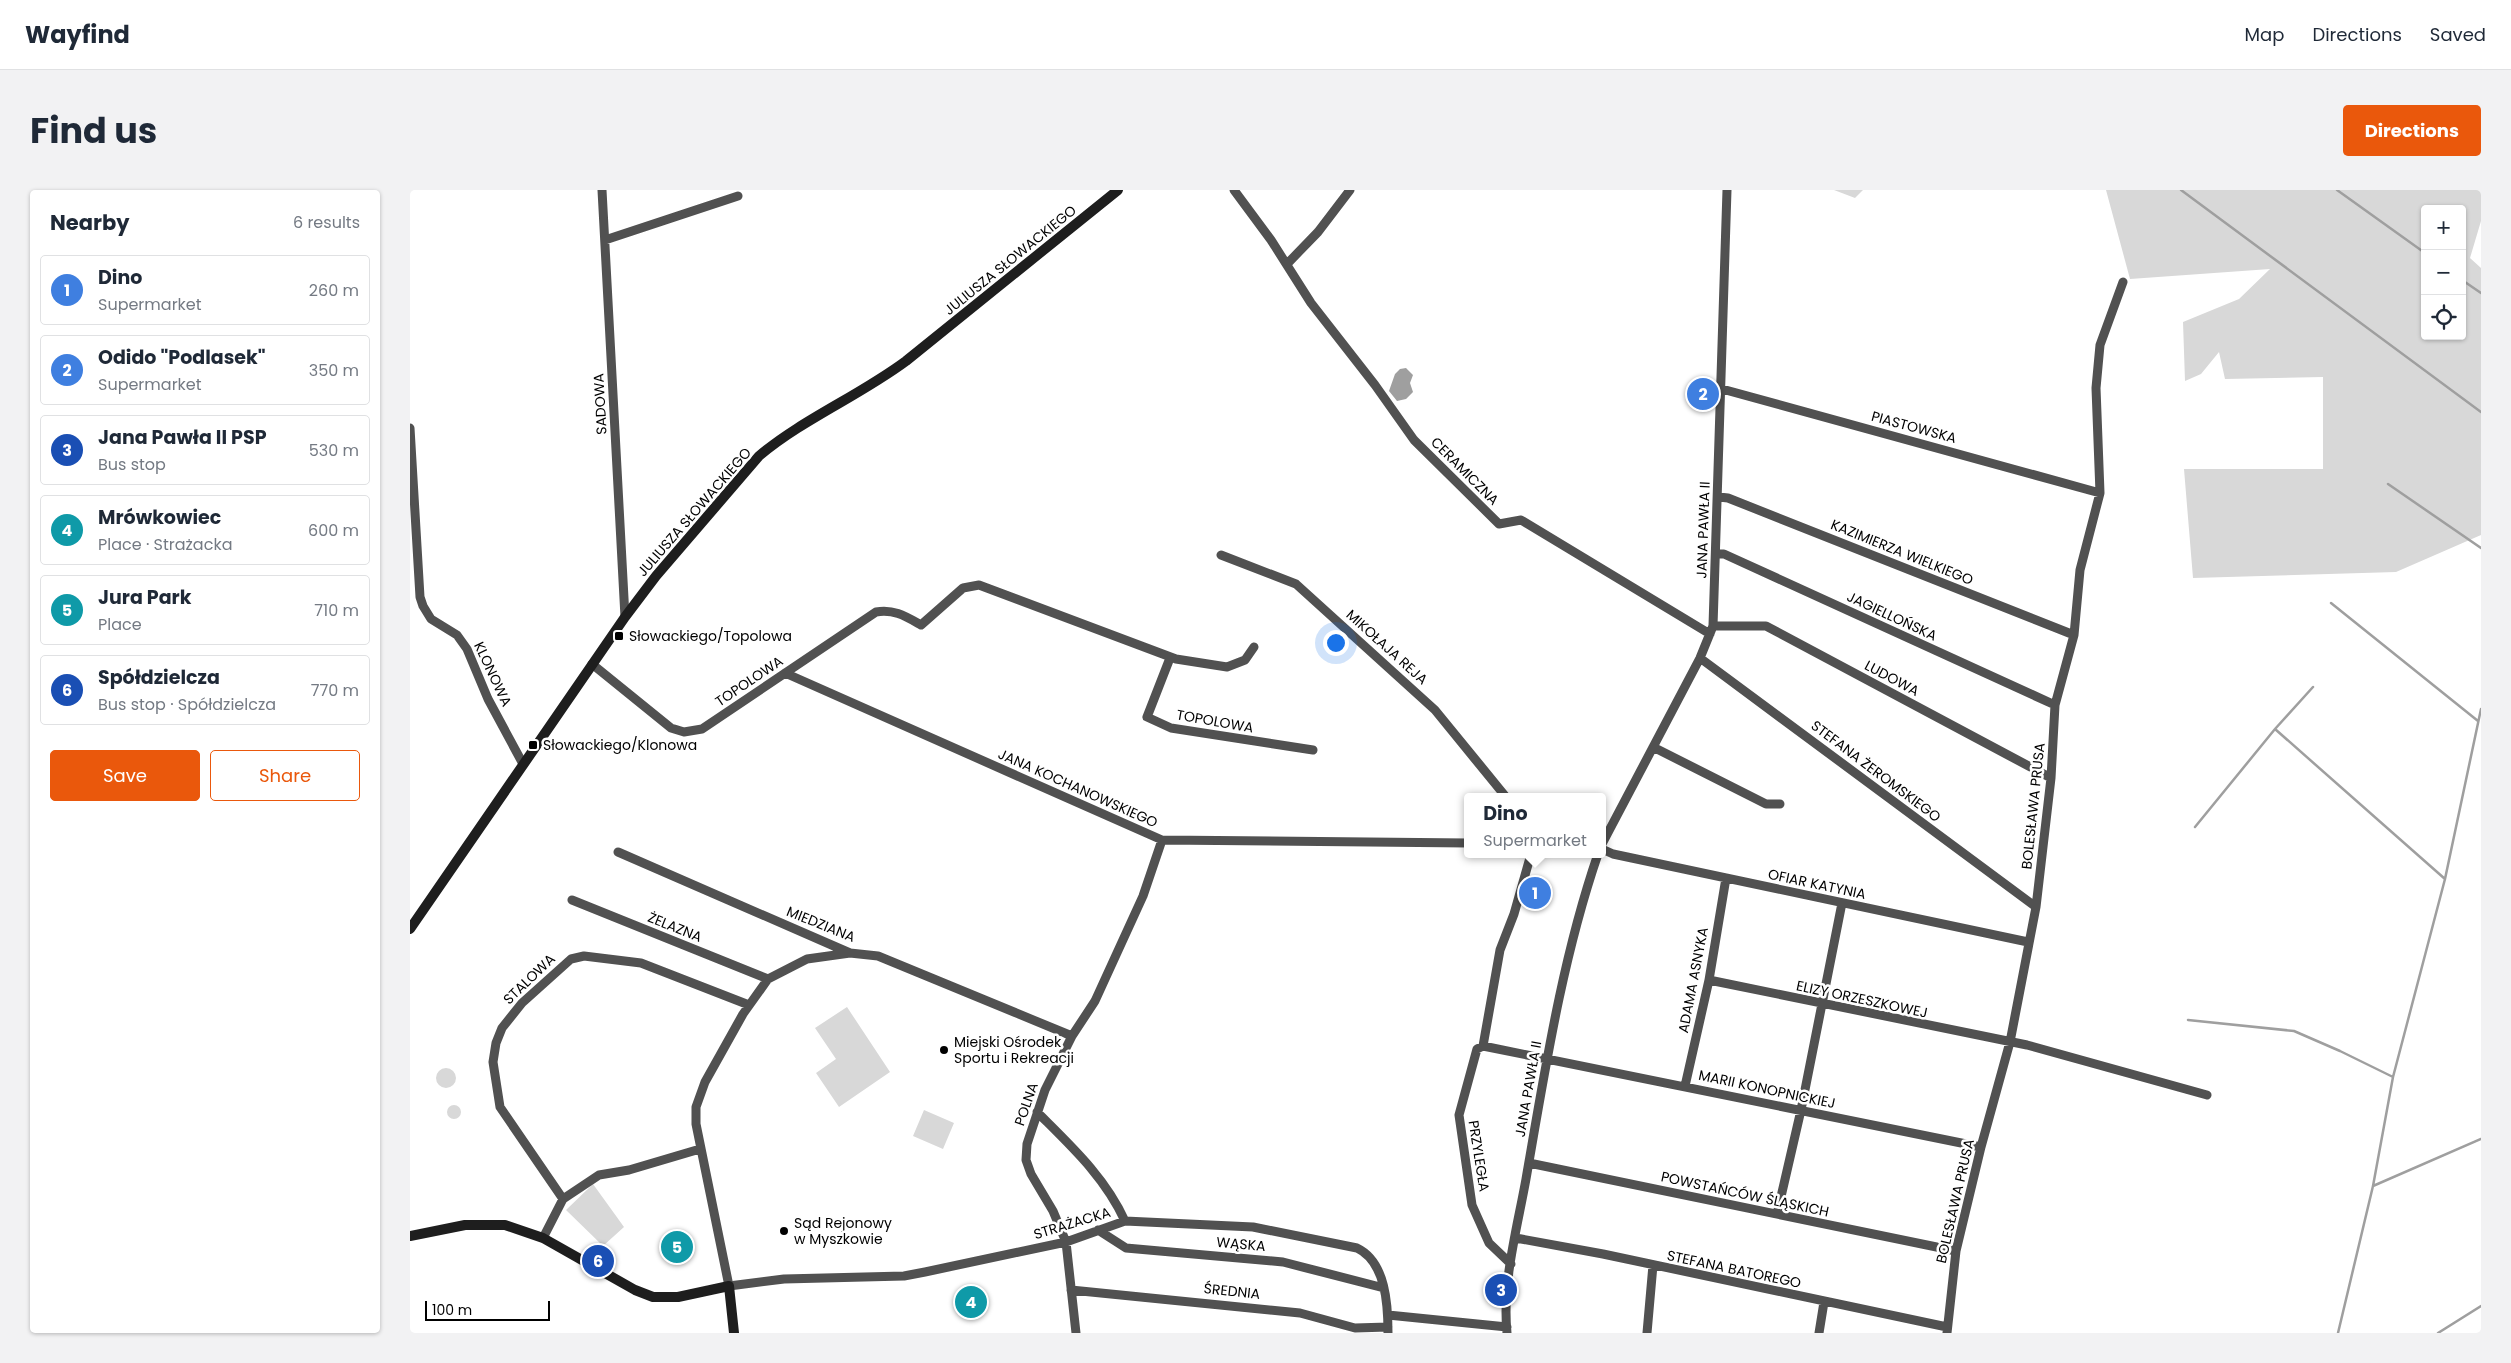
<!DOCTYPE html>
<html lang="en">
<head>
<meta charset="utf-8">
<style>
	body { margin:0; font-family:Poppins,sans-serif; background:#f2f2f3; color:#1f2937 }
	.controls { position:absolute; right:15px; top:15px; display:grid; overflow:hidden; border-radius:5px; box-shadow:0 1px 4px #0004 }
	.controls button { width:45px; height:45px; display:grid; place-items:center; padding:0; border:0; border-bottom:1px solid #e0e1e3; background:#fff; color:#1f2937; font:25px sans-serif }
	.scale { position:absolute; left:15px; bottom:12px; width:125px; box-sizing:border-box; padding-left:5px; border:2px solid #000; border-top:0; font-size:14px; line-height:18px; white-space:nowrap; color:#000; -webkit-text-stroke:4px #fff; paint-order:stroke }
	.you { position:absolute; left:925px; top:452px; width:18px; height:18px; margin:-12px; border:4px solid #fff; border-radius:50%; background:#1a73e8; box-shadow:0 0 0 8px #1a73e833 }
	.badge { display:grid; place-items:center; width:32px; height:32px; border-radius:50%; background:#ea580c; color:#fff; font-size:16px; font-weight:700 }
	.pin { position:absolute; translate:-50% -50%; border:2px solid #fff; box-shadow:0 1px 5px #0006 }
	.popup { position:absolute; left:1054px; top:603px; width:142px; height:65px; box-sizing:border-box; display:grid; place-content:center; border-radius:5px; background:#fff; filter:drop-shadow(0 1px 4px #0005); font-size:16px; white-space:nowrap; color:#747a83 }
	.popup b { font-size:19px; color:#1f2937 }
	.popup::after { content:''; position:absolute; left:50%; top:100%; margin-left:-10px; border:10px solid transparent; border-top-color:#fff }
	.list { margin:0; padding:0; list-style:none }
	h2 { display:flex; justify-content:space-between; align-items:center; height:65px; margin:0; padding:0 20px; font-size:21px }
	h2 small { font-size:16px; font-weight:400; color:#747a83 }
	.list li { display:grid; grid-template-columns:32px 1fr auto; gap:15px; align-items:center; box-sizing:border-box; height:70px; margin:0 10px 10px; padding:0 10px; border:1px solid #e0e1e3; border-radius:5px }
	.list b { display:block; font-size:19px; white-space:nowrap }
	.list p { margin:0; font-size:16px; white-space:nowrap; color:#747a83 }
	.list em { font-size:16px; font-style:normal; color:#747a83 }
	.actions { display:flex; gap:10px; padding:15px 20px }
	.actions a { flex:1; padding:11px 0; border:1px solid #ea580c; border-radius:5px; text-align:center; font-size:18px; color:#ea580c }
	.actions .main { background:#ea580c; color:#fff }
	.icon { flex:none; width:28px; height:28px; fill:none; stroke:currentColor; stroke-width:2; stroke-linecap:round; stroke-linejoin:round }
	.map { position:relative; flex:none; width:2071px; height:1143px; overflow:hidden; border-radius:5px }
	header { display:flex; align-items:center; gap:30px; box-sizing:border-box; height:70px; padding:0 25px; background:#fff; border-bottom:1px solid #e0e1e3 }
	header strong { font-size:24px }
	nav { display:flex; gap:28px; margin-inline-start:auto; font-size:18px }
	.intro { display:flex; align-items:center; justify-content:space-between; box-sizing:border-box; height:120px; padding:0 30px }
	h1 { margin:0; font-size:35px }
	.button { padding:12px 22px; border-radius:5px; background:#ea580c; color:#fff; font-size:18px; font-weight:700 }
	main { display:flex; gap:30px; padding:0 30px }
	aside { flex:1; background:#fff; border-radius:5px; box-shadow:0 1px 4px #0004 }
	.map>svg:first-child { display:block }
	.green { fill:#d8d8d8; fill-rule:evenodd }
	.water { fill:#9f9f9f }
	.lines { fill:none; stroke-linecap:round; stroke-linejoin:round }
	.stream { stroke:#9f9f9f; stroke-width:2.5 }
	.street { stroke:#515151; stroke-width:9 }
	.secondary { stroke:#1e1e1e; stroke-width:10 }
	.poi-dot { fill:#000; stroke:#fff; stroke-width:2 }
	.labels { text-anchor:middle; stroke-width:5; stroke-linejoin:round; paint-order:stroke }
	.street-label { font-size:14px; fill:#000; stroke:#fff }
	.poi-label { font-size:14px; fill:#000; stroke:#fff; text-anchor:start }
</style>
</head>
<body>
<header>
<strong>Wayfind</strong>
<nav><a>Map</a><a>Directions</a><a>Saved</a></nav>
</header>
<div class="intro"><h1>Find us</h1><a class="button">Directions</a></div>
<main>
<aside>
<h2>Nearby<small>6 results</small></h2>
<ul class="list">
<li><span class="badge" style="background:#3f7fe0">1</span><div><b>Dino</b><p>Supermarket</p></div><em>260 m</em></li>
<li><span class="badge" style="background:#3f7fe0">2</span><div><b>Odido &quot;Podlasek&quot;</b><p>Supermarket</p></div><em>350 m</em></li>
<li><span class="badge" style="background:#1a4fb4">3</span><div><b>Jana Pawła II PSP</b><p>Bus stop</p></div><em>530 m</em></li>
<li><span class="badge" style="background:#0f9aa8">4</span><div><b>Mrówkowiec</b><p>Place · Strażacka</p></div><em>600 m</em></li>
<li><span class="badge" style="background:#0f9aa8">5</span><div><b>Jura Park</b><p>Place</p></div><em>710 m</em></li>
<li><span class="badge" style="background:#1a4fb4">6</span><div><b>Spółdzielcza</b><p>Bus stop · Spółdzielcza</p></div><em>770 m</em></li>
</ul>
<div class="actions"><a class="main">Save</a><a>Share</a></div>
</aside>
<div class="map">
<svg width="2071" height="1143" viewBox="0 0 2071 1143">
	<rect width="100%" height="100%" fill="#fff"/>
	<path class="green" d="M1424,0H1453L1445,8Z
		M1696,0H2071V31L2060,68L2071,78V345L1986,382L1783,388L1774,279H1913V187L1815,189L1809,162L1791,184L1775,191L1773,132L1829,109L1860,79L1720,89ZM2015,19H2052V146H2015Z
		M437,817L480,882L429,917L406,883L426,869L405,838Z
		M26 888a10 10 0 1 1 20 0a10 10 0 1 1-20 0Z
		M37 922a7 7 0 1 1 14 0a7 7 0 1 1-14 0Z
		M514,920L544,933L533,959L503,946Z
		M183,994L214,1037L193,1056L156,1020Z"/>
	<path class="water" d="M996,178L1003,185L1000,193L1003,202L996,209L987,211L979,201L985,184L990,179Z"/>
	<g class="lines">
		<path class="stream" d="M1771,0L2071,222
			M1927,0L2015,63
			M2052,90L2071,103
			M1978,294L2071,358
			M1921,413L2068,531
			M1903,497L1865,539L2035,689
			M1785,637L1865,539
			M1778,830L1884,841L1930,861L1983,887
			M1963,996L2071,949
			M1928,1143L1963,996L1983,887L2035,689L2071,519
			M2028,1143L2071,1116"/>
		<path class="street" d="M192,0L215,427
			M824,0L861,50L901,113L965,195L1004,250L1089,334L1111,330L1300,444
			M195,50L328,6
			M877,74L908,42L940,0
			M1312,199L1690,303
			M0,238L10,407L13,416L21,429L47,445L57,459L78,509L113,574
			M1309,307L1318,308L1664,445
			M1307,364H1314L1645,515
			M811,365L886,394L1025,520L1096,607
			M1303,436H1356L1641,588
			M760,468L737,527L761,538L903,560
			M1290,468L1626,717
			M182,474L261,538L274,542L292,539L466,422C484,419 495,426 511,435L553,398L569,395L766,469L817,477L835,470L844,457
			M375,483L752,650L1058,653
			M1243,557L1356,614H1370
			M1192,654L1290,468L1303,436L1317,0
			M1192,659L1203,664L1618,752
			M208,662L440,763L468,766L662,846
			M162,710L358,789
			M440,763L397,769L358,789L333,824L295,892L286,917V934L319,1096L374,1089L494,1086L515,1082L656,1052L715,1031L843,1037L947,1058C976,1072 978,1115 978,1143
			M1299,790L1617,855L1797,905
			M1073,856L1090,760L1104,724L1121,664
			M1275,896L1299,790L1316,688
			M627,922C661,956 695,987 715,1031
			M1119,973L1546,1061
			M153,1009L189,985L219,980L290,959
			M1367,1024L1391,920L1432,713
			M688,1040L716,1058L873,1072L974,1098
			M133,1048L153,1009L90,917L83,872L86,853L92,838L112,813L161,769L174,766L231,773L339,815
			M1106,1048L1193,1064L1537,1137
			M1101,1074L1079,1053L1062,1015L1049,925L1067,859L1073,856L1571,957
			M661,1100L890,1123L945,1138L978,1137
			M978,1125L1097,1137
			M666,1143L656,1052L643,1021L621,984L616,970L617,954L635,900L662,846L685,811L733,706L752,650
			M1097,1143C1092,1092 1107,1039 1116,989C1135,880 1152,769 1188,664
			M1237,1143L1243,1075
			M1409,1143L1414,1112
			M1537,1143L1546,1061L1571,957L1600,852L1626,717L1641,588L1645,515L1664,445L1670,380L1690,303L1686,198L1690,155L1713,92"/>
		<path class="secondary" d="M0,739L215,427L246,386L349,266C393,229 449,206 496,171L708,0
			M0,1046L55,1035H95L133,1048L225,1100L243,1107H268L319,1096L324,1143"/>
	</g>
	<g class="poi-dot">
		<rect x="204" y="441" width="10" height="10" rx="2.5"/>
		<rect x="118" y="550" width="10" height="10" rx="2.5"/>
		<circle cx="534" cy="860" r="5"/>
		<circle cx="374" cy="1041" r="5"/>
	</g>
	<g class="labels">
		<g class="street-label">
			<text transform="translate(600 70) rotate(-39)" y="5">JULIUSZA SŁOWACKIEGO</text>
			<text transform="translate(190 214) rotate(-93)" y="5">SADOWA</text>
			<text transform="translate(1504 237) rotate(15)" y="5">PIASTOWSKA</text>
			<text transform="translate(1055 281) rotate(45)" y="5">CERAMICZNA</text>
			<text transform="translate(284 322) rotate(-49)" y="5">JULIUSZA SŁOWACKIEGO</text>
			<text transform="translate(1293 340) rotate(-88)" y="5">JANA PAWŁA II</text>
			<text transform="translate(1492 362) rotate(22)" y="5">KAZIMIERZA WIELKIEGO</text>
			<text transform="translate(1482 426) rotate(25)" y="5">JAGIELLOŃSKA</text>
			<text transform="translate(977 457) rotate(42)" y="5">MIKOŁAJA REJA</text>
			<text transform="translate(83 484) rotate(65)" y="5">KLONOWA</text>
			<text transform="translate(1482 488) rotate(28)" y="5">LUDOWA</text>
			<text transform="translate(339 491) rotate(-34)" y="5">TOPOLOWA</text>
			<text transform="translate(805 531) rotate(10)" y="5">TOPOLOWA</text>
			<text transform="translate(1466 581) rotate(37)" y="5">STEFANA ŻEROMSKIEGO</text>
			<text transform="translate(668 598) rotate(24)" y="5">JANA KOCHANOWSKIEGO</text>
			<text transform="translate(1623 616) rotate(-84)" y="5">BOLESŁAWA PRUSA</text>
			<text transform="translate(1407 694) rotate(12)" y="5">OFIAR KATYNIA</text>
			<text transform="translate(411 734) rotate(22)" y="5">MIEDZIANA</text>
			<text transform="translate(265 737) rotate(22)" y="5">ŻELAZNA</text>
			<text transform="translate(119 789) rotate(-44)" y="5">STALOWA</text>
			<text transform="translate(1283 790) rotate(-79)" y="5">ADAMA ASNYKA</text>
			<text transform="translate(1452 809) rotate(12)" y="5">ELIZY ORZESZKOWEJ</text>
			<text transform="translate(1118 899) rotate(-80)" y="5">JANA PAWŁA II</text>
			<text transform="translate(1357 899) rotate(12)" y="5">MARII KONOPNICKIEJ</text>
			<text transform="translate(616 914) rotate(-71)" y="5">POLNA</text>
			<text transform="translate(1069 966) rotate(81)" y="5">PRZYLEGŁA</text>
			<text transform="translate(1335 1004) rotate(12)" y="5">POWSTAŃCÓW ŚLĄSKICH</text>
			<text transform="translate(1545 1011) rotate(-77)" y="5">BOLESŁAWA PRUSA</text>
			<text transform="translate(662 1033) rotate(-17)" y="5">STRAŻACKA</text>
			<text transform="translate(831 1054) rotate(5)" y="5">WĄSKA</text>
			<text transform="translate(1324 1079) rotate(12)" y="5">STEFANA BATOREGO</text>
			<text transform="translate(822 1101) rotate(6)" y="5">ŚREDNIA</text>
		</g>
		<g class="poi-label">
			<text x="219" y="451">Słowackiego/Topolowa</text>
			<text x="133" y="560">Słowackiego/Klonowa</text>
			<text x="544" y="857">Miejski Ośrodek<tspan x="544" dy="16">Sportu i Rekreacji</tspan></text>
			<text x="384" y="1038">Sąd Rejonowy<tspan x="384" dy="16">w Myszkowie</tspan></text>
		</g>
	</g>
</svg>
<div class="controls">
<button>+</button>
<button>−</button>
<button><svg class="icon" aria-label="locate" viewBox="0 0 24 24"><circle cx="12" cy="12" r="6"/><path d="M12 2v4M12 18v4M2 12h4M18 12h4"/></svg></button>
</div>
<div class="scale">100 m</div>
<div class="you"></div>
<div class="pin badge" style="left:1125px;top:703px;background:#3f7fe0">1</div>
<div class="popup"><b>Dino</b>Supermarket</div>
<div class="pin badge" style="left:1293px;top:204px;background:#3f7fe0">2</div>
<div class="pin badge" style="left:1091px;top:1100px;background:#1a4fb4">3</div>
<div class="pin badge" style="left:561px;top:1112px;background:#0f9aa8">4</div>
<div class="pin badge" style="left:267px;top:1057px;background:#0f9aa8">5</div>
<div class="pin badge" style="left:188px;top:1071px;background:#1a4fb4">6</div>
</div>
</main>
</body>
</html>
